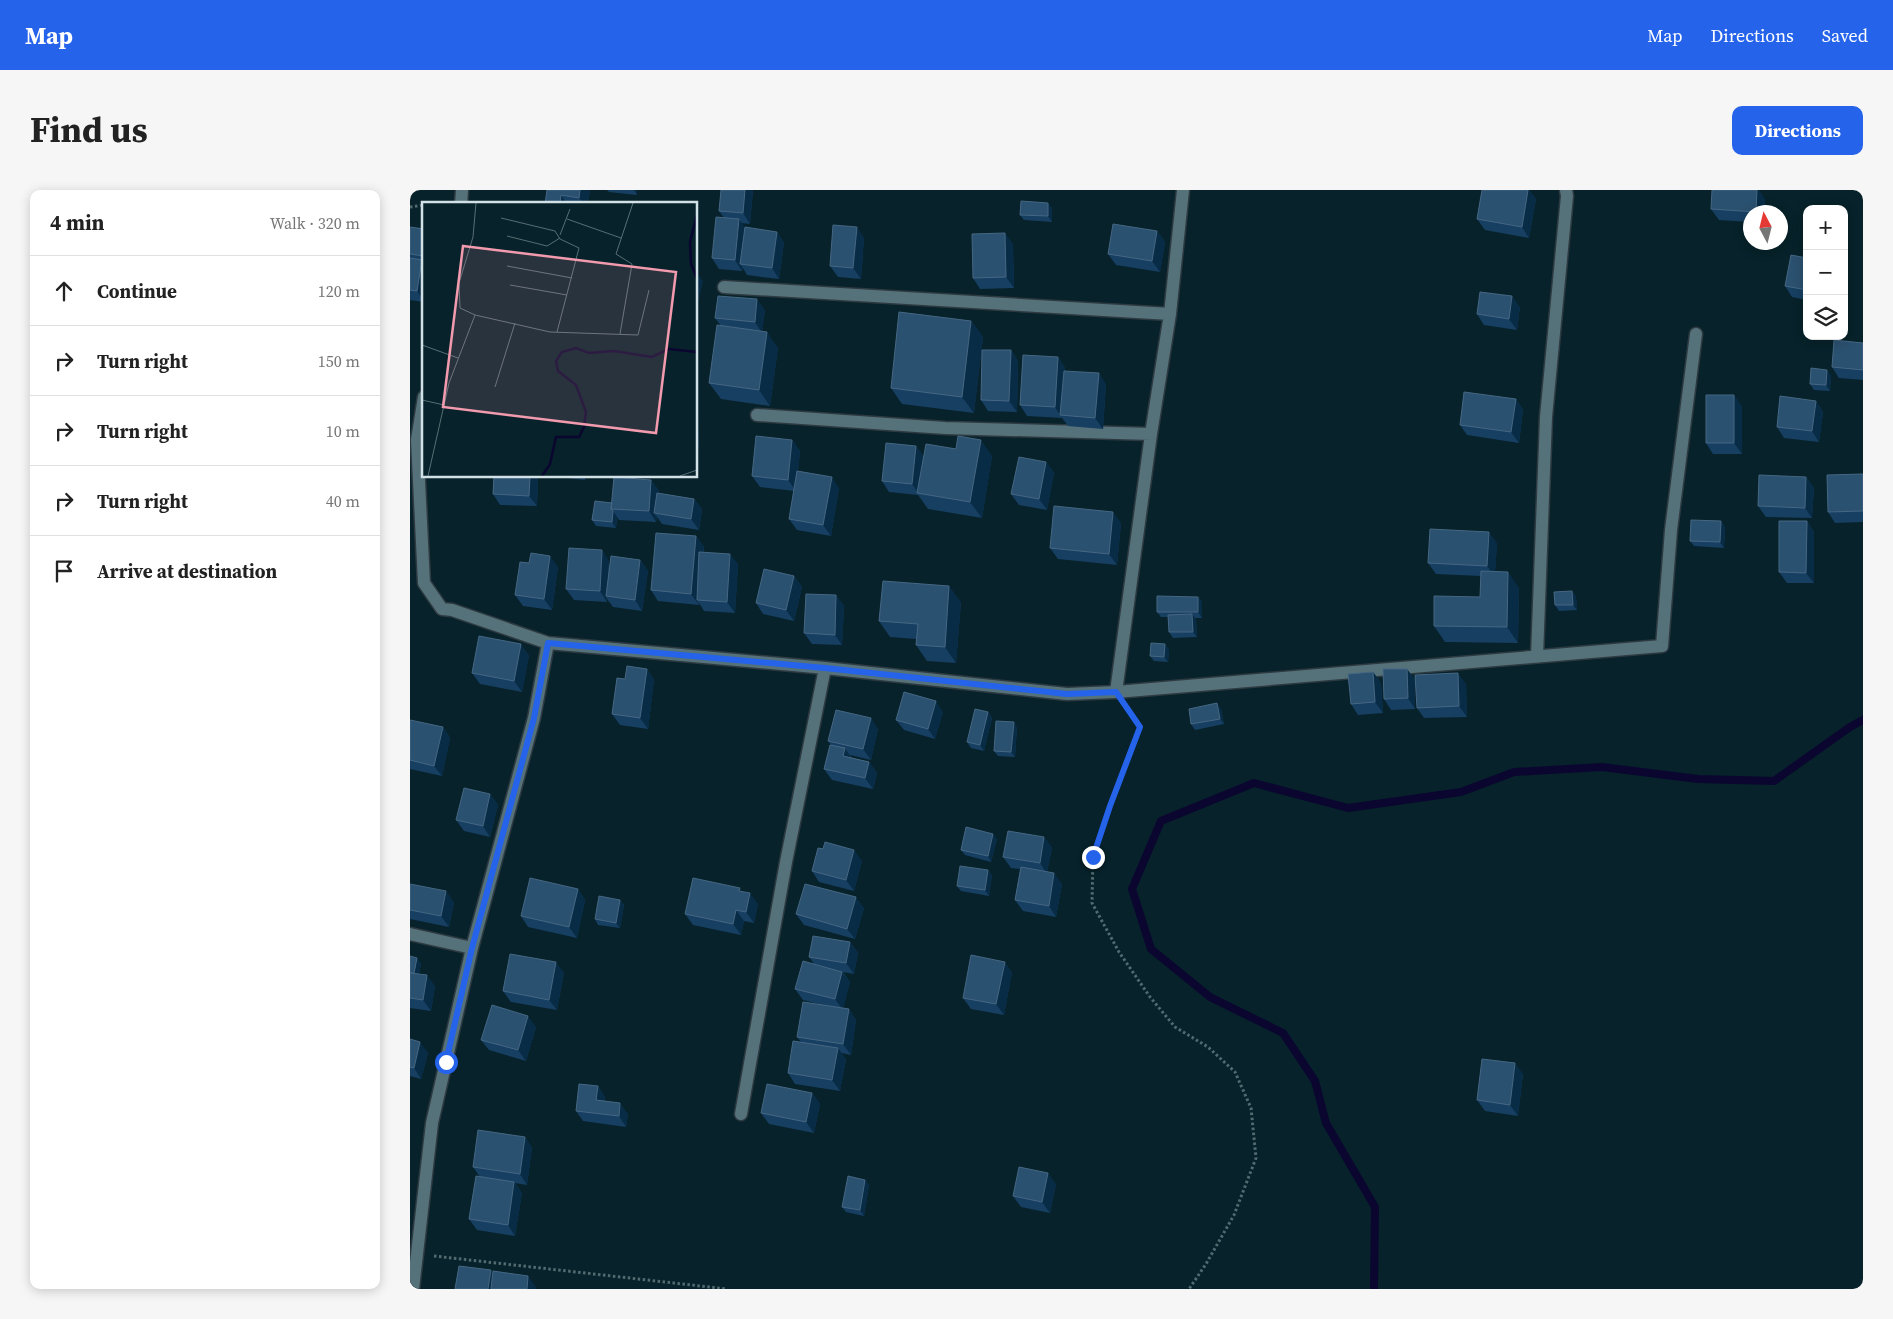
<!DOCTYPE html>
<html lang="en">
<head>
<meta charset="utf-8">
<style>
	body { margin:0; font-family:"Source Serif 4",serif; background:#f6f6f6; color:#222 }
	.controls { position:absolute; right:15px; top:15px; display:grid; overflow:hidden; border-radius:10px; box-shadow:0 2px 12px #0003 }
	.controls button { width:45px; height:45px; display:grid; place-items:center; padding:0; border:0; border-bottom:1px solid #e0e0e0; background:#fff; color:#222; font:25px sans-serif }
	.compass { position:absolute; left:1333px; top:15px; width:45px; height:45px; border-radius:50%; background:#fff; box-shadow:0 2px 12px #0003; rotate:353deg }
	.stop { position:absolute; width:15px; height:15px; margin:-11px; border:4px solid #2563eb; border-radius:50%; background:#fff }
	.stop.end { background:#2563eb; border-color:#fff; box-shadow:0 1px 5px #0008 }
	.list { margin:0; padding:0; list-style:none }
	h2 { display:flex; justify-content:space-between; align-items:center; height:65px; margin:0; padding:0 20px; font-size:21px }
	h2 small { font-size:16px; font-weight:400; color:#767676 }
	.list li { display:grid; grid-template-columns:32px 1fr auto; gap:15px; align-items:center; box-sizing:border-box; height:70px; padding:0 20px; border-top:1px solid #e0e0e0 }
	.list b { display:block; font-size:19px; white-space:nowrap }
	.list em { font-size:16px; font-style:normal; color:#767676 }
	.icon { flex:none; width:28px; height:28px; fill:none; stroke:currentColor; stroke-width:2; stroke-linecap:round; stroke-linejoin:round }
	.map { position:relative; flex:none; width:1453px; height:1099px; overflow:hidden; border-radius:10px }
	header { display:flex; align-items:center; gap:30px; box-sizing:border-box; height:70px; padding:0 25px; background:#2563eb; color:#fff }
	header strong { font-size:24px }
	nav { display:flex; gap:28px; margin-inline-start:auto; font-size:18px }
	.intro { display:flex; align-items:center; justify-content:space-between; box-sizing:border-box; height:120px; padding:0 30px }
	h1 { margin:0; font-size:35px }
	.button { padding:12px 22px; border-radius:10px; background:#2563eb; color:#fff; font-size:18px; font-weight:700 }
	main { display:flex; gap:30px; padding:0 30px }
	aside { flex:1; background:#fff; border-radius:10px; box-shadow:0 2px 12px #0003 }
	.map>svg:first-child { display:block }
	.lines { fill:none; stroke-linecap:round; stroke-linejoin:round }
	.stream { stroke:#0a0630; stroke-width:8 }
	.minor-casing { stroke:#2e3a41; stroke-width:15 }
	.path { stroke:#536a71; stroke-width:3; stroke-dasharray:2.5 2.5; stroke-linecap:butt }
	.minor { stroke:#55717a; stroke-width:12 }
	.wall { fill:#173f62 }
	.shaded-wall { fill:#082c46 }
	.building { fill:#2b5170; stroke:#456783 }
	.route { stroke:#2563eb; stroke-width:6 }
	.inset-river { fill:none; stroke:#0a0630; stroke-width:2.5 }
	.inset-road { fill:none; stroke:#586e75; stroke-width:1 }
	.view { fill:#f29aae; fill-opacity:0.15; stroke:#f29aae; stroke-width:2.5 }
	.inset-edge { fill:none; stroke:#d2e1e6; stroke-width:2.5 }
</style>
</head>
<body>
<header>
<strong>Map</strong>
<nav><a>Map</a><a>Directions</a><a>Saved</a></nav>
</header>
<div class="intro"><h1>Find us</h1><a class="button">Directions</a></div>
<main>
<aside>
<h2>4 min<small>Walk · 320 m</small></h2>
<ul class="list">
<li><svg class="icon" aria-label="ahead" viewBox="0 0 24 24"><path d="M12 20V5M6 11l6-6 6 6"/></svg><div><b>Continue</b></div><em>120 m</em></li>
<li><svg class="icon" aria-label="right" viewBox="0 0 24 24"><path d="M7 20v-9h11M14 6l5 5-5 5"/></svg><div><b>Turn right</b></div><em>150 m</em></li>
<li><svg class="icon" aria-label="right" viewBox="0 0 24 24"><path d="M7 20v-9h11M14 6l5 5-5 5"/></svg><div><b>Turn right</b></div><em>10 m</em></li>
<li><svg class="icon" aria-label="right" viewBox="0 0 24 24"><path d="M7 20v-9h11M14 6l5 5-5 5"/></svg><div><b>Turn right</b></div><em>40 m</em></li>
<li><svg class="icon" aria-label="arrive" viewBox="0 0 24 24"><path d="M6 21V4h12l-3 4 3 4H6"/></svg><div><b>Arrive at destination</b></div></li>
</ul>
</aside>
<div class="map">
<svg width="1453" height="1099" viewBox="0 0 1453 1099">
	<rect width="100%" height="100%" fill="#07222a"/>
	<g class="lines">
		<path class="stream" d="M964,1099L965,1017L916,933L905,891L873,843L800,807L741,759L722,699L751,631L844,593L938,618L1051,602L1104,582L1192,577L1288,589L1364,591L1440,537L1453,530"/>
		<g class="minor-casing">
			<path id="minor" d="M51,14L52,0
				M314,97L760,124
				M14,207L7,250L14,393L32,419L42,420L138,453L415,478L657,504L706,502L1252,456L1261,340L1286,144
				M347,225L535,238L741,244
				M1127,466L1136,227L1157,6L1156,0
				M706,502L741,244L760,124L773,0
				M0,744L62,758
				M331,924L376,672L415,478
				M3,1099L22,933L62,758L124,528L138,453"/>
		</g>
		<path class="path" d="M26,14L33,13
			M0,17L14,15
			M718,519L730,537L700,616L683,667L682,713L709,762L740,807L765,837L798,857L825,882L841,918L846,968L824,1025L796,1074L779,1099
			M24,1066L317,1099"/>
		<use href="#minor" class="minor"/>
	</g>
	<path class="wall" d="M137,0H180L178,14H135Z
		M197,0H227V5L199,2Z
		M311,0H343L340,34L331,33L335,38L367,42L374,53L369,89L337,85L333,78L332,81L309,79L302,68L314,28L309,21Z
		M1072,0H1119L1126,9L1119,48L1075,40L1067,29Z
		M1355,9L1354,22H1340V32L1309,30L1301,19Z
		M642,18V32L614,30L610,25Z
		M0,37L14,39V71L12,70L14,73V112L0,110Z
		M747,41L755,52L750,82L706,75L698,64Z
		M454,48L451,89L428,87L420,76Z
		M603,54L604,98L570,99L563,88Z
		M1397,68V110L1382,107L1375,96Z
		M1110,117L1107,140L1074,135L1067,124Z
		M355,120L352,141L368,158L360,216L311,209L299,193L311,136L305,128Z
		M561,131L573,147L564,223L492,214L481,198Z
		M1453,153V190L1429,188L1422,177Z
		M601,160L608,171L607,222L578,221L571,210Z
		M648,167L655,178V181L696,194L693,239L658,236L652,228L617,226L610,215Z
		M1421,185L1420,201L1404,200L1400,194Z
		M1106,209L1113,220L1109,253L1057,245L1050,235Z
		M1406,211L1413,222L1409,252L1374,248L1367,237Z
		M1332,216V264H1303L1296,253Z
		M382,250L390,261L388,281L429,298L421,346L387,340L379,329L384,301L350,297L342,286Z
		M506,256L514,267L582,266L572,328L518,319L508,305L479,302L472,291Z
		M636,272L644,283L637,320L609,315L601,304Z
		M1453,284V332L1425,333L1418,322Z
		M84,286H128L127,316L90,315L83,304Z
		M139,286H175V290Z
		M1396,287L1404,298L1402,328L1356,327L1348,316Z
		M241,290L249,301L248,303L284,309L292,319L289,340L252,334L247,327L246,332L209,330L207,327L206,338L186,336L182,330L202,313Z
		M1311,331L1315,337L1314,358L1284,356L1280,351Z
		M1397,331L1404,342V393H1377L1369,382Z
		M711,333L707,375L648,369L640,358Z
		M286,346L294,357V362L328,374L325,423L294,421L289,413V415L248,411L241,400Z
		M1087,353L1085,381L1109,398L1108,453L1035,452L1024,436L1070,407L1071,386L1026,384L1018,373Z
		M230,370L238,381L232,421L203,417L197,409V412L164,410L156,399L199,371V380Z
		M148,377L142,420L113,416L105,405Z
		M384,386L392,397L384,431L353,424L346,413Z
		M1162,401L1166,407L1167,420L1149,421L1145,415Z
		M426,405L434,416L432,455L402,454L394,443Z
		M788,407L792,412V428H785L786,429L787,447L763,448L759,442L758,427H751L747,422Z
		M551,412L546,473L517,471L506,455V449L480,447L469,431Z
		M759,459L758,472L744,471L740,466Z
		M119,465L112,502L70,494L62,483Z
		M237,479L244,490L238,539L210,535L202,524L215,489Z
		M997,479L1005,490V519L981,520L974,509Z
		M963,482L971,493L973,523L948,525L941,514Z
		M1056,494L1057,527L1014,528L1007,518Z
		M811,519L814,534L785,540L781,534Z
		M533,522L525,549L494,540L486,530Z
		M578,522L582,528L574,561L561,558L557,552Z
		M0,530L33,537L40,548L32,586L0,579Z
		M607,537L605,567L588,566L584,561Z
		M468,539L461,570L440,565L442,568L459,572L467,583L463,599L422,590L414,579L421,555L418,551Z
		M80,604L88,615L80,647L54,641L46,630Z
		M634,647L642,658L637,682L652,694L646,727L613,721L605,710L610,679L601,678L593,667Z
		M587,649L581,672L555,665L551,660Z
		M413,659L452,671L444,701L409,692L402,681Z
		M578,680L582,685L579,706L551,701L547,696Z
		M0,694L44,712L39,737L0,729Z
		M168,699L175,710L167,748L118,737L111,726Z
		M332,701L348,714L344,733L334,731L331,745L283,735L275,724Z
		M210,710L214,715L210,738L188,735L185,729Z
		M454,718L445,749L394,735L386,724Z
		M440,752L448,763L444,784L433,782L440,792L433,818L439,819L446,830L441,865L431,863L436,869L430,901L385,894L378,883L391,852L387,847L412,815L393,810L385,799L405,775L399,767Z
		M0,766L11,773L9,784L25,796L21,821L0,818Z
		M602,782L594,825L561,819L553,808Z
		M154,783L147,820L101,812L93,801Z
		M126,837L116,871L79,860L71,850Z
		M0,849L18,863L11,889L0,886Z
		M1113,884L1108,926L1075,921L1067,910Z
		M188,896L195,907V911L218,924L216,937L173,931L166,921Z
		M402,903L410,914L404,943L359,934L351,923Z
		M115,947L122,958L117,995L105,993L112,1003L105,1046L67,1040L59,1029L70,987L63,977Z
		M455,990L459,995L454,1026L436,1022L432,1017Z
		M646,994L640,1023L611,1017L603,1006Z"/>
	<path class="shaded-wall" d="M170,0H180L178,14H174L169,8Z
		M224,0H227V5Z
		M335,0H343L340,34L333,23Z
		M1118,0H1119L1126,9L1119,48L1112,37Z
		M1347,0H1349L1355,9L1354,22H1346Z
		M151,5L157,14H150Z
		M638,13L642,18V32L638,26Z
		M329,29L337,40L330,74L333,78L332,81L325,70Z
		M447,37L454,48L451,89L443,78Z
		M747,41L755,52L750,82L742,71Z
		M367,42L374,53L369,89L362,78Z
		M595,43L603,54L604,98L596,87Z
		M12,70L14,73V111L7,101Z
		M286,82L293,91L286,122Z
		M1102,106L1110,117L1107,140L1099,129Z
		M347,109L355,120L352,143L345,132Z
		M561,131L573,147L564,223L552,207Z
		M357,142L368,158L360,216L349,200Z
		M601,160L608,171L607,222L599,211Z
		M648,167L655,178L653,225H650L645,217Z
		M1417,180L1421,185L1420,201L1416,195Z
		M689,183L696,194L693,239L685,228Z
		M286,204L288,207L289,260L286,257Z
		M1324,205L1332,216V264L1324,253Z
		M1106,209L1113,220L1109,253L1101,242Z
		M1406,211L1413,222L1409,252L1402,241Z
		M382,250L390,261L386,301L378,290Z
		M571,250L582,266L572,328L560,312Z
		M506,256L514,267L509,304L502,294Z
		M636,272L644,283L637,320L629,309Z
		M120,286H128L127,316L119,306Z
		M422,287L429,298L421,346L413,335Z
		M1396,287L1404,298L1402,328L1395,318Z
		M241,290L249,301L247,324L244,323L247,327L246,332L239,321Z
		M284,309L292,319L289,340L281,329Z
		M203,321L207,327L206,338L202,332Z
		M703,322L711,333L707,375L699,364Z
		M1311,331L1315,337L1314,358L1310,352Z
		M1397,331L1404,342V393L1396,383Z
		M1079,342L1087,353L1085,387L1077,376Z
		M286,346L294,357L289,411L287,410L289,415L281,404Z
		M192,360L199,371L197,406H196L197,409V412L190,401Z
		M320,364L328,374L325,423L317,412Z
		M140,366L148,377L142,420L134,409Z
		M230,370L238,381L232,421L225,410Z
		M1098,382L1109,398L1108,453L1097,437Z
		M384,386L392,397L384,431L376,420Z
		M539,396L551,412L546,473L535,457Z
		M1162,401L1166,407L1167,420L1163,415Z
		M426,405L434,416L432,455L425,445Z
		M788,407L792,412V428L788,422Z
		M782,424L786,429L787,447L783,442Z
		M111,454L119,465L112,502L104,491Z
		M755,454L759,459L758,472L754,467Z
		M237,479L244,490L238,539L230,528Z
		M997,479L1005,490V519L998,508Z
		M963,482L971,493L973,523L965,512Z
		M1048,483L1056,494L1057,527L1049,516Z
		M526,511L533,522L525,549L518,539Z
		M807,513L811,519L814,534L810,529Z
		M578,522L582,528L574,561L570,555Z
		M461,528L468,539L461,570L453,559Z
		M604,532L607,537L605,567L601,562Z
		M33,537L40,548L32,586L24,576Z
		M435,558L442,569L433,566Z
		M459,572L467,583L463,599L455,588Z
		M80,604L88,615L80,647L73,636Z
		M583,644L587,649L581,672L578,666Z
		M634,647L642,658L637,684L630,673Z
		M444,660L452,671L444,701L436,690Z
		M578,680L582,685L579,706L575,700Z
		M644,683L652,694L646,727L639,716Z
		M168,699L175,710L167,748L159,737Z
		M36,701L44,712L39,737L31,726Z
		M340,703L348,714L344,733L336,722Z
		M446,707L454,718L445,749L437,739Z
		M210,710L214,715L210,738L206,733Z
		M326,720L334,731L331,745L323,734Z
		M440,752L448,763L444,784L436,773Z
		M7,768L11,773L8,789L4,784Z
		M146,772L154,783L147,820L139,810Z
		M595,772L602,782L594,825L586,814Z
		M432,782L440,792L433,820L425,809Z
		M17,785L25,796L21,821L13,810Z
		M439,819L446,830L441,865L433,854Z
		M118,826L126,837L116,871L108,860Z
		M10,852L18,863L11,889L4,878Z
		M428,858L436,869L430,901L422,890Z
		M1105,873L1113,884L1108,926L1100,915Z
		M188,896L195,907L194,921L186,910Z
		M402,903L410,914L404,943L396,932Z
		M210,913L218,924L216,937L209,926Z
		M115,947L122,958L117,995L110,984Z
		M638,983L646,994L640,1023L632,1012Z
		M455,990L459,995L454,1026L450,1020Z
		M104,992L112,1003L105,1046L98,1035Z
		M81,1080L89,1091L88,1099H78Z
		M118,1086L126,1097V1099H117Z"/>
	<path class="building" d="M137,0H170L169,8L151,5L150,14H135Z
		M311,0H335L333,23L309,21Z
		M1072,0H1118L1112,37L1067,29Z
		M1302,0H1347L1346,22L1301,19Z
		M611,11L638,13V26L610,25Z
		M306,27L329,29L325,70L302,68Z
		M703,34L747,41L742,71L698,64Z
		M423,35L447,37L443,78L420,76Z
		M0,37L14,39V66L0,64Z
		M335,37L367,42L362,78L330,74Z
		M595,43L596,87L563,88L562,44Z
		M1381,65L1397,68V100L1375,96Z
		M0,68L12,70L7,101L0,100Z
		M1070,102L1102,106L1099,129L1067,124Z
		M308,106L347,109L345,132L305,128Z
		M489,122L561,131L552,207L481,198Z
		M307,135L357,142L349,200L299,193Z
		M1424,150L1453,153V180L1422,177Z
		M572,160H601L599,211L571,210Z
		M613,165L648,167L645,217L610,215Z
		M1401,178L1417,180L1416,195L1400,194Z
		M654,181L689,183L685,228L650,225Z
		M1054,202L1106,209L1101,242L1050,235Z
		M1296,205H1324V253H1296Z
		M1370,206L1406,211L1402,241L1367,237Z
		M346,246L382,250L378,290L342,286Z
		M548,246L571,250L560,312L507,303L516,254L546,259Z
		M476,253L506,256L502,294L472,291Z
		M609,267L636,272L629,309L601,304Z
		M387,281L422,287L413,335L379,329Z
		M1453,284V321L1418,322L1417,285Z
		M1349,285L1396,287L1395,318L1348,316Z
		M84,286H120L119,306L83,304Z
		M204,287L241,290L239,321L201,319Z
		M247,303L284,309L281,329L244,323Z
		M185,311L202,313L201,319L203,321L202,332L182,330Z
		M644,316L703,322L699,364L640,358Z
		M1281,330L1311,331L1310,352L1280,351Z
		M1369,331H1397L1396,383L1369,382Z
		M1020,339L1079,342L1077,376L1018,373Z
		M246,343L286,346L281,404L241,400Z
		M159,358L192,360L190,401L156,399Z
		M289,362L320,364L317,412L287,410Z
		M121,363L140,366L134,409L105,405L110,372L119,373Z
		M201,366L230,370L225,410L196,406Z
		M354,379L384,386L376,420L346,413Z
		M1071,381L1098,382L1097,437L1024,436V406L1070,407Z
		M473,391L539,396L535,457L506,455L508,434L469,431Z
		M1162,401L1163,415H1145L1144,402Z
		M396,404L426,405L425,445L394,443Z
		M747,406L788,407V422H747Z
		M782,424L783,442H759L758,425Z
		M69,446L111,454L104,491L62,483Z
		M741,453L755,454L754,467L740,466Z
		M217,476L237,479L230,528L202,524L207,488L215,489Z
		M973,479H997L998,508L974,509Z
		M963,482L965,512L941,514L938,484Z
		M1048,483L1049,516L1007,518L1005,485Z
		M494,502L526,511L518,539L486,530Z
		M807,513L810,529L781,534L779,519Z
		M565,519L578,522L570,555L557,552Z
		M426,520L461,528L453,559L418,551Z
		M0,530L33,537L24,576L0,570Z
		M586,531L604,532L601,562L584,561Z
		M420,555L435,558L433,566L459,572L455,588L414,579Z
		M54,598L80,604L73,636L46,630Z
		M556,637L583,644L578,666L551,660Z
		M598,641L634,647L630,673L593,667Z
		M415,652L444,660L436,690L402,681L408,658L413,659Z
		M550,676L578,680L575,700L547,696Z
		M611,677L644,683L639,716L605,710Z
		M120,688L168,699L159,737L111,726Z
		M283,688L330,698L329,701L340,703L336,722L326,720L323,734L275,724Z
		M0,694L36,701L31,726L0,720Z
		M395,694L446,707L437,739L386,724Z
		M189,706L210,710L206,733L185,729Z
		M403,746L440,752L436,773L399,767Z
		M100,764L146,772L139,810L93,801Z
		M561,765L595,772L586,814L553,808Z
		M0,766L7,768L4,783H0Z
		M393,771L432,782L425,809L385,799Z
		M0,783L17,785L13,810L0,808Z
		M393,812L439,819L433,854L387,847Z
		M82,815L118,826L108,860L71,850Z
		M0,849L10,852L4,878L0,877Z
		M383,851L428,858L422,890L378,883Z
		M1072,869L1105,873L1100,915L1067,910Z
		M169,894L188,896L186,910L210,913L209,926L166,921Z
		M357,894L402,903L396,932L351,923Z
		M68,940L115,947L110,984L63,977Z
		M609,977L638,983L632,1012L603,1006Z
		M66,986L104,992L98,1035L59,1029Z
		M438,986L455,990L450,1020L432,1017Z
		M49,1076L81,1080L78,1099H45Z
		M83,1081L118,1086L117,1099H81Z"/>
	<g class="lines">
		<path class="route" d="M36,872L62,758L124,528L138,453L415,478L657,504L706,502L730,537L700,616L683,667"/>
	</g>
	<g transform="translate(12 12)">
		<rect width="275" height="275" fill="#07222a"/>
		<path class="inset-river" d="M275,13L268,40L269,62L275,76M120,274L128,262L134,235H157L162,225L164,210L157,191L154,183L136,169L134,159L140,150L154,146L167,151L192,149L230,155L247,147L275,150"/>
		<path class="inset-road" d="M54,1L51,35L37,81L38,106L53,113L128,130L216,133L227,88M79,16L133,29L138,37L157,46L135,130M145,17L199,36M138,33L148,7M85,34L125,44L138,36M85,64L150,76M88,83L145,93M198,132L210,62L194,52L211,1M0,143L36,156M73,185L93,121M0,198L22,203M6,274L27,181L53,113M258,274L275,268"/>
		<path class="view" d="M41,44L254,70L234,231L21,205Z"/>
		<rect width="275" height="275" class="inset-edge"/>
	</g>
</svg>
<div class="controls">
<button>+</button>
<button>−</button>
<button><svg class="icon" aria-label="layers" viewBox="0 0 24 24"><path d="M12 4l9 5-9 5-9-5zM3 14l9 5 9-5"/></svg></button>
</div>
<svg class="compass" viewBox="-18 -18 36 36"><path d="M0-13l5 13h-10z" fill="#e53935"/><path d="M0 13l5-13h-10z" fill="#767676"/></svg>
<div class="stop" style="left:36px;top:872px"></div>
<div class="stop end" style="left:683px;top:667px"></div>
</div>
</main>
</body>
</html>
